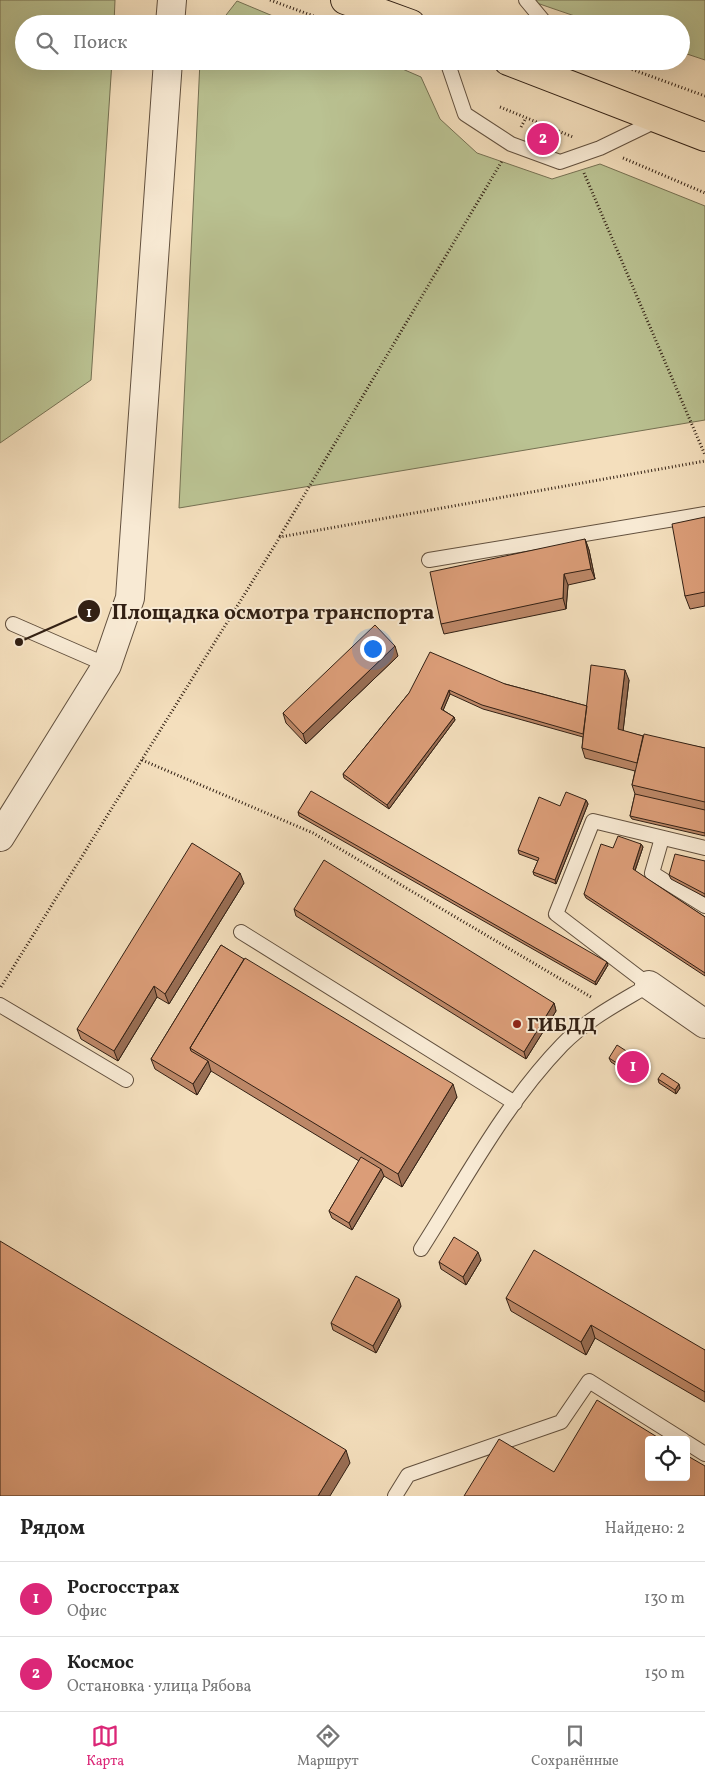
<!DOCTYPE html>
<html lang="ru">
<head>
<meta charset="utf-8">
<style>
	body { margin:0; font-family:Vollkorn,serif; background:#f2f2f2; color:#222 }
	.controls { position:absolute; right:15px; bottom:15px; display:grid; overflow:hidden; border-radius:5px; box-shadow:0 5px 20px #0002 }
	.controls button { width:45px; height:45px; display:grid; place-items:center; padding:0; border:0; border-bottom:1px solid #e0e0e0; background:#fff; color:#222; font:25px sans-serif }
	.you { position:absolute; left:372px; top:648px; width:18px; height:18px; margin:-12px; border:4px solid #fff; border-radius:50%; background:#1a73e8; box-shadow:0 0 0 8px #1a73e833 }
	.badge { display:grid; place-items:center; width:32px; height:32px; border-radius:50%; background:#db2777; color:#fff; font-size:16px; font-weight:700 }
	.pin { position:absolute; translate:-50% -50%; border:2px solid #fff; box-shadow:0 1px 5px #0006 }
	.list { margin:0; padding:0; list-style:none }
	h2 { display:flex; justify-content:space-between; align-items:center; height:65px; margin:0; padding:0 20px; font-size:21px }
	h2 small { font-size:16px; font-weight:400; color:#767676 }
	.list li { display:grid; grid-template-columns:32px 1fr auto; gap:15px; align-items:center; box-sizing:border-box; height:75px; padding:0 20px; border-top:1px solid #e0e0e0 }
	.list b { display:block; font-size:19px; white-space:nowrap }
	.list p { margin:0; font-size:16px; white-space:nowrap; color:#767676 }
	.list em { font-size:16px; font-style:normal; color:#767676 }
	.icon { flex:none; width:28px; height:28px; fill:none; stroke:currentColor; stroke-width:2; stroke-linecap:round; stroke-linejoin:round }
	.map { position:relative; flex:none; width:705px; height:1496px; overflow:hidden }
	.search { position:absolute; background:#fff; box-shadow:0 5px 20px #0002; left:15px; right:15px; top:15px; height:55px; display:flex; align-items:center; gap:12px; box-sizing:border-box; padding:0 18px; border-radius:28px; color:#767676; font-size:19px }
	.sheet { height:215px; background:#fff }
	nav { display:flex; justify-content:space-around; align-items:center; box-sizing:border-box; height:70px; border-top:1px solid #e0e0e0; background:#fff; font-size:14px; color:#767676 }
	nav a { display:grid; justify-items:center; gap:2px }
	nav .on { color:#db2777 }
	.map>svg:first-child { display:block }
	.green { fill:#bac292; stroke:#767153 }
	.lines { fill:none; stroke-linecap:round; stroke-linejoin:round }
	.lane-casing { stroke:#62503e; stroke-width:16 }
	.street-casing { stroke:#62503e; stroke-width:30 }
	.primary-casing { stroke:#322014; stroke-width:30 }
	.path { stroke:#322014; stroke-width:3; stroke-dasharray:1 2.5; stroke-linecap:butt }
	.lane { stroke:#f8ead4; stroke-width:14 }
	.street { stroke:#f8ead4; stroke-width:28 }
	.primary { stroke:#f4dfbd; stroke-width:28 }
	.wall { fill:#bc8767; stroke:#322014 }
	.shaded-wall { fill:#996e54; stroke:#322014 }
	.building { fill:#db9d78; stroke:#322014 }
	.poi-dot { fill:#8f2418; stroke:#f8ead4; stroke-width:2 }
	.labels { text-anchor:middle; stroke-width:4; stroke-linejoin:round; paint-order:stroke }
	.poi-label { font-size:20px; font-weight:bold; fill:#322014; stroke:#f8ead4; text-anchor:start }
	.leader { fill:none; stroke:#322014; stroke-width:2 }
	.callout-dot { fill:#322014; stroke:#f8ead4; stroke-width:2 }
	.mark-label { font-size:15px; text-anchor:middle; font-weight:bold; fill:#fff }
	.callout-label { font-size:21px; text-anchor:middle; font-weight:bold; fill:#322014; stroke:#f8ead4; stroke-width:4; stroke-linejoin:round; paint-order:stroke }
</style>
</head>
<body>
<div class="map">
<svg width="705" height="1496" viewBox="0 0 705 1496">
	<rect width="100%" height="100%" fill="#f4dfbd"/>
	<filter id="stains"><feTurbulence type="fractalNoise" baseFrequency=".004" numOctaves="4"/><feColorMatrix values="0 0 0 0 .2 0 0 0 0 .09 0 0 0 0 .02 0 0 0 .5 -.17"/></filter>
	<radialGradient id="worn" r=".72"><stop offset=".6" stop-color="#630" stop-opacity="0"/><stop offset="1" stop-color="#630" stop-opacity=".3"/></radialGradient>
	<path class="green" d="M0,0H115L114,24H24V61H112L91,380L0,443Z
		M528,0H705V60L681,52V24H598Z
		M237,1L292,24H219Z
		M200,61H384L421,77L440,119L477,153L552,179L600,164L705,206V420L179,508Z"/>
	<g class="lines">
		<g class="lane-casing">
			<path id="lane" d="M526,0L546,24
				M447,61L465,114L511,144L560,162L600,148L660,119
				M429,560L705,514
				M13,624L107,665
				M662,838L652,873L705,906
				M241,932L515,1103
				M0,1005L126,1080
				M421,1249C465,1180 505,1104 562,1045C587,1019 619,1003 649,985L556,914L593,821L705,848
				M686,1442L705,1454
				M395,1496L408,1475L561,1422L589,1381L683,1440"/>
		</g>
		<g class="street-casing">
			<path id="street" d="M170,24L172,0
				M0,837L107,665L130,598L168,61
				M649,985L705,1024"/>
		</g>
		<g class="primary-casing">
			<path id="primary" d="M345,0L411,24
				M508,61L705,137"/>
		</g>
		<path class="path" d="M270,0L327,21
			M609,61L705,96
			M500,107L573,137
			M521,127L526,118
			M623,158L705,193
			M584,173L705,455
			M280,536L502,161
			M142,760L313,833L591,997
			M1,987L280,537L705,461"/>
		<use href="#lane" class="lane"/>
		<use href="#street" class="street"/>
		<use href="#primary" class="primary"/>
	</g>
	<path class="wall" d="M705,517V606L690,609L685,596Z
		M585,539L589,550L595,579L568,585L566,609L444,634L441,624Z
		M398,656L306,744L286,723L283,713Z
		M629,680L623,731L643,736L705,748V836L632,819L630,816L635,794L632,785L635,771L585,758L582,748L583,737L483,709L450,694L443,710L454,717L455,720L389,809L344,778L343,774L409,693L505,684L587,706Z
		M586,800L588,804L556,884L534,875L533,872L538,861L519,854L518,850L560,806Z
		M298,812L608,965L596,985L299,816Z
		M641,844L643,847L635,871L705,917V976L586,898L584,894L613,848Z
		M705,861V897L671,879L669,875Z
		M244,883L169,1004L157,997L118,1061L81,1039L77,1029Z
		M294,909L554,1003L556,1011L526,1059L296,916Z
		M221,945L457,1097L402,1187L384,1176L352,1230L332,1218L329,1211L359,1161L211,1071L197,1095L155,1069L151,1059Z
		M609,1058L645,1063L647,1067L639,1080L611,1062Z
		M658,1079L680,1088L676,1094L659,1083Z
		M481,1260L466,1285L441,1269L439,1262Z
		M506,1298L705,1350V1402L595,1338L586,1355L511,1311Z
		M401,1306L376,1353L333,1330L331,1323Z"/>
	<path class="shaded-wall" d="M585,539L589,550L595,579L591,569Z
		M564,574L568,585L566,609L563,598Z
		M395,646L398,656L306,744L303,734Z
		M625,670L629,680L622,740L618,729Z
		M449,690L450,694L442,713L441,709Z
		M454,717L455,720L389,809L387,805Z
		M586,800L588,804L556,884L555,880Z
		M641,844L643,847L634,873L633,869Z
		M240,873L244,883L169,1004L165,994Z
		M607,962L608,965L596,985L595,982Z
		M154,986L157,997L118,1061L114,1051Z
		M554,1003L556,1011L526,1059L524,1052Z
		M208,1061L211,1071L197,1095L193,1084Z
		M645,1063L647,1067L639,1080L637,1076Z
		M453,1084L457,1097L402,1187L398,1174Z
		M679,1084L680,1088L676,1094L675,1090Z
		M381,1169L384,1176L352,1230L349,1223Z
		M478,1252L481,1260L466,1285L463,1277Z
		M399,1299L401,1306L376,1353L373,1346Z
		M591,1325L595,1338L586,1355L581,1342Z
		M346,1450L350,1463L330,1496H318Z"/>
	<path class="building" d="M705,517V592L685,596L672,524Z
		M585,539L591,569L564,574L563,598L441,624L430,572Z
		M375,625L395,646L303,734L283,713Z
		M430,652L505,684L587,706L583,734L482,705L449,690L441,709L454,717L387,805L343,774L409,693Z
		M591,665L625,670L618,729L643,736L637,763L582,748Z
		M644,734L705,748V802L632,785Z
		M311,791L607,962L595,982L298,812Z
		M566,792L586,800L555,880L533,872L539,858L518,850L539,797L560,806Z
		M635,794L705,810V833L630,816Z
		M618,836L641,844L633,869L705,917V973L584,894L601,844L613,848Z
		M192,843L240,873L165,994L154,986L114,1051L77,1029Z
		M675,854L705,861V894L669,875Z
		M324,860L554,1003L524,1052L294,909Z
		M221,945L244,959L190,1048L191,1051L208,1061L193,1084L151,1059Z
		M245,958L453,1084L398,1174L190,1048Z
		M617,1045L645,1063L637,1076L609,1058Z
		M662,1073L679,1084L675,1090L658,1079Z
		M361,1157L381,1169L349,1223L329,1211Z
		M454,1237L478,1252L463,1277L439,1262Z
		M0,1241L346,1450L318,1496H0Z
		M534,1250L705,1350V1392L591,1325L581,1342L506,1298Z
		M356,1276L399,1299L373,1346L331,1323Z
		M597,1400L662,1440H649V1477H686V1455L705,1466V1496H464L499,1439L554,1472Z"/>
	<circle class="poi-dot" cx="517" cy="1024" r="5"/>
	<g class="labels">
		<g class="poi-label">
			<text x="527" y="1031">ГИБДД</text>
		</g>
	</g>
	<path class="leader" d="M19 642L89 611"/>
	<g class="callout-dot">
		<circle cx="19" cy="642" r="5"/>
		<circle cx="89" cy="611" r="12"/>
	</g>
	<g class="mark-label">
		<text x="89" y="617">1</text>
	</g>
	<g class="callout-label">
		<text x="273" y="619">Площадка осмотра транспорта</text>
	</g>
	<rect width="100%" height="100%" filter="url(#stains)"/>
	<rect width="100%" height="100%" fill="url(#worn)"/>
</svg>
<div class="controls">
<button><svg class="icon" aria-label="locate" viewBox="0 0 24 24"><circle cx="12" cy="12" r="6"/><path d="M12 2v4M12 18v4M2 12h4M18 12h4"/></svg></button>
</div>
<div class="you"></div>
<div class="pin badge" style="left:633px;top:1067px">1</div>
<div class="pin badge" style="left:543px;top:139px">2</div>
<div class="search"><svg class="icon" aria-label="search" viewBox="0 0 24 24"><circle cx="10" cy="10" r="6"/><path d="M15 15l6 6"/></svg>Поиск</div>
</div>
<section class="sheet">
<h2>Рядом<small>Найдено: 2</small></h2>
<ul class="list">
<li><span class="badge">1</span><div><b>Росгосстрах</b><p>Офис</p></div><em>130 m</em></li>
<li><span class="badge">2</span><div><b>Космос</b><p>Остановка · улица Рябова</p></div><em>150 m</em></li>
</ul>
</section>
<nav>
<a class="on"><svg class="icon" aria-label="map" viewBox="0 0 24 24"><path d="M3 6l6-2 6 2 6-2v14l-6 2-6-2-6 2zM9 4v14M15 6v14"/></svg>Карта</a>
<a><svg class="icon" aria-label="directions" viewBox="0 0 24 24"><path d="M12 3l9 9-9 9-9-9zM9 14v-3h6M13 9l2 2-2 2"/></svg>Маршрут</a>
<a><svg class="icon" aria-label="saved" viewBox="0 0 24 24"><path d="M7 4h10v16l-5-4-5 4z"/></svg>Сохранённые</a>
</nav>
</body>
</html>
